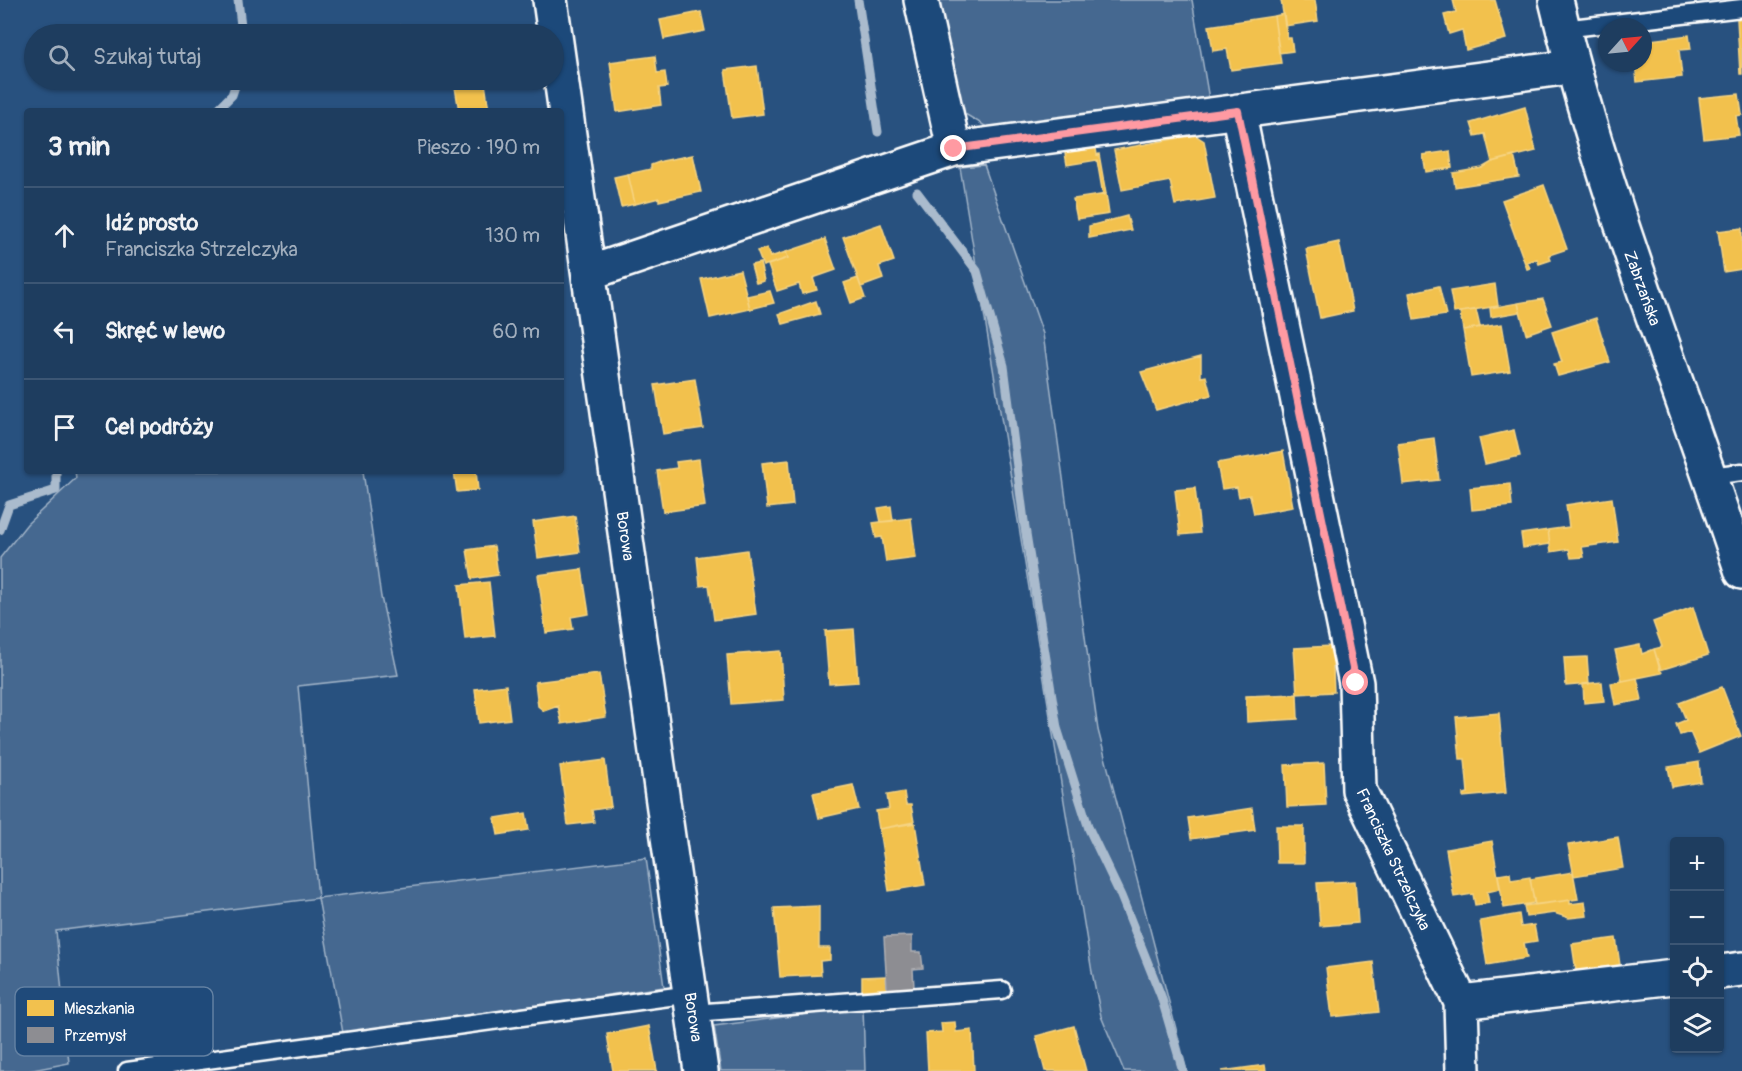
<!DOCTYPE html>
<html lang="pl">
<head>
<meta charset="utf-8">
<style>
	body { margin:0; font-family:Pangolin,sans-serif; background:#2b4868; color:#f1f3f6 }
	.controls { position:absolute; right:18px; bottom:18px; display:grid; overflow:hidden; border-radius:6px; box-shadow:0 2px 4px #0004 }
	.controls button { width:54px; height:54px; display:grid; place-items:center; padding:0; border:0; border-bottom:2px solid #3c5674; background:#1e3d5f; color:#f1f3f6; font:30px sans-serif }
	.compass { position:absolute; left:1598px; top:18px; width:54px; height:54px; border-radius:50%; background:#1e3d5f; box-shadow:0 2px 4px #0004; rotate:63deg }
	.stop { position:absolute; width:18px; height:18px; margin:-14px; border:4px solid #ff9aa2; border-radius:50%; background:#fff }
	.stop.end { background:#ff9aa2; border-color:#fff; box-shadow:0 2px 6px #0008 }
	.list { margin:0; padding:0; list-style:none }
	h2 { display:flex; justify-content:space-between; align-items:center; height:78px; margin:0; padding:0 24px; font-size:26px }
	h2 small { font-size:20px; font-weight:400; color:#a1aebd }
	.list li { display:grid; grid-template-columns:39px 1fr auto; gap:18px; align-items:center; box-sizing:border-box; height:96px; padding:0 24px; border-top:2px solid #3c5674 }
	.list b { display:block; font-size:22px; white-space:nowrap }
	.list p { margin:0; font-size:20px; white-space:nowrap; color:#a1aebd }
	.list em { font-size:20px; font-style:normal; color:#a1aebd }
	.icon { flex:none; width:33px; height:33px; fill:none; stroke:currentColor; stroke-width:2; stroke-linecap:round; stroke-linejoin:round }
	.map { position:relative; flex:none; width:1742px; height:1071px; overflow:hidden }
	.search { position:absolute; background:#1e3d5f; box-shadow:0 2px 4px #0004; left:24px; top:24px; width:540px; height:66px; display:flex; align-items:center; gap:15px; box-sizing:border-box; padding:0 21px; border-radius:33px; color:#a1aebd; font-size:22px }
	.panel { position:absolute; background:#1e3d5f; box-shadow:0 2px 4px #0004; left:24px; top:108px; width:540px; height:366px; border-radius:6px }
	.map>svg:first-child { display:block }
	.green { fill:#446890; stroke:#a2b4c8; stroke-width:1.5 }
	.homes { fill:#f2c14e; stroke:#f6d483; stroke-width:1.5 }
	.industry { fill:#8d8d92; stroke:#afafb3; stroke-width:1.5 }
	.lines { fill:none; stroke-linecap:round; stroke-linejoin:round }
	.stream { stroke:#aabbcd; stroke-width:9 }
	.service-casing { stroke:#fff; stroke-width:21 }
	.minor-casing { stroke:#fff; stroke-width:38 }
	.tertiary-casing { stroke:#fff; stroke-width:38 }
	.service { stroke:#1f4a7a; stroke-width:16 }
	.minor { stroke:#1f4a7a; stroke-width:33 }
	.tertiary { stroke:#1f4a7a; stroke-width:33 }
	.route { stroke:#ff9aa2; stroke-width:8 }
	.labels { text-anchor:middle; stroke-width:6; stroke-linejoin:round; paint-order:stroke }
	.street-label { font-size:16px; fill:#fff; stroke:#1f4a7a }
	.key { fill:#1f4a7a; stroke:#6280a2; stroke-width:1.5 }
	.key-label { font-size:16px; fill:#fff }
</style>
</head>
<body>
<div class="map">
<svg width="1742" height="1071" viewBox="0 0 1742 1071">
	<rect width="100%" height="100%" fill="#28517f"/>
	<filter id="ink" filterUnits="userSpaceOnUse"><feTurbulence type="fractalNoise" baseFrequency=".0167" numOctaves="2"/><feDisplacementMap in="SourceGraphic" scale="12" xChannelSelector="R" yChannelSelector="G"/><feConvolveMatrix kernelMatrix="1 2 1 2 8 2 1 2 1" color-interpolation-filters="sRGB"/></filter>
	<g filter="url(#ink)">
		<path class="green" d="M934,0H1192L1211,111L990,129L960,111Z
			M984,165L1043,334L1098,730L1187,1071H1124L1101,1016L1092,972L960,167Z
			M75,471H363L381,597L398,675L298,686L318,898L646,858L664,987L343,1033L318,898L56,931L69,1063L28,1071H0V558L27,524L76,478Z
			M863,1007L865,1071H721L714,1026Z"/>
		<path class="homes" d="M1281,0H1315L1318,21L1285,26Z
			M1453,0H1495L1506,39L1466,50L1462,30L1449,34L1444,15L1456,12Z
			M701,12L705,31L664,39L660,20Z
			M1284,14L1287,38H1291L1293,51L1279,53L1274,16Z
			M1274,16L1281,63L1231,70L1227,49L1213,51L1209,26Z
			M1737,19H1742V74H1740Z
			M406,25L407,34H374V28Z
			M1689,35L1691,49L1679,50L1682,77L1637,82L1635,63H1643V41Z
			M655,56L657,73L665,72L667,87L659,88L661,105L617,112L610,62Z
			M757,66L763,114L732,118L725,70Z
			M485,83L489,111H459L455,87Z
			M1739,94L1742,115L1736,116L1739,135L1704,139L1699,98Z
			M1525,107L1536,151L1492,162L1485,134L1475,136L1471,123Z
			M1195,135L1204,141L1215,198L1175,205L1170,181L1122,190L1114,150Z
			M1095,142L1097,155L1099,154L1106,194L1103,195L1097,160L1067,165L1064,147Z
			M1450,151L1452,168L1426,172L1423,155Z
			M693,155L701,192L659,201V198L635,204L628,174L651,169V165L662,161Z
			M1514,156L1519,177L1455,187L1453,173L1482,168L1492,162Z
			M628,174L635,204L621,207L614,177Z
			M1544,185L1567,249L1549,255L1551,260L1539,264L1537,259L1527,262L1530,268L1527,269L1502,200Z
			M1106,194L1109,214L1077,219L1073,199Z
			M1127,216L1131,230L1089,238V226Z
			M881,224L894,261L879,266L883,279L861,287L843,237Z
			M1742,228V269L1724,272L1718,231Z
			M825,239L836,270L813,278L817,290L802,294L799,284L777,291L768,265L788,258L786,252Z
			M1339,242L1353,311L1320,318L1306,249Z
			M767,248L770,257L786,252L788,258L763,266L757,251Z
			M760,263L764,281L756,283L751,265Z
			M740,270L750,309L710,318L701,279Z
			M858,278L865,298L851,303L844,283Z
			M1495,284L1498,306L1454,313L1450,291Z
			M1439,286L1446,315L1414,320L1409,293Z
			M770,291L774,303L750,309L747,296Z
			M1543,299L1552,325L1526,334L1518,303Z
			M816,301L820,314L783,324L779,314Z
			M1518,303L1520,312L1491,317L1490,308Z
			M1476,310L1480,327L1463,330L1460,312Z
			M1596,318L1610,362L1558,376L1554,364L1562,362L1552,332Z
			M1502,324L1510,371L1471,377L1463,330Z
			M1201,356V377L1206,376L1211,395L1156,410L1141,372Z
			M695,379L703,428L663,434L655,385Z
			M1514,430L1520,456L1485,464L1479,438Z
			M1434,438L1439,480L1403,484L1398,443Z
			M1283,451L1293,507L1254,514L1250,495L1239,497L1237,487L1222,489L1217,463Z
			M699,459L705,506L663,512L657,471L677,468L676,462Z
			M789,460L793,505L767,508L762,463Z
			M454,471H476L478,490L457,492Z
			M1510,484L1512,506L1472,510L1470,488Z
			M1195,488L1200,533L1180,535L1175,490Z
			M1612,498L1618,542L1582,547L1584,557L1571,558L1569,549L1551,552L1548,530L1569,527L1566,505Z
			M891,506L893,521L881,522L878,508Z
			M575,516L580,552L538,558L533,522Z
			M911,518L916,558L886,562L882,537L876,538L873,523Z
			M1548,530L1550,544L1523,548L1521,534Z
			M494,546L498,575L472,579L467,550Z
			M747,550L756,614L714,620L709,585L700,586L697,557Z
			M582,569L589,614L571,617L573,629L546,633L538,575Z
			M489,582L495,636L465,639L459,585Z
			M1693,607L1708,655L1660,670L1654,649L1662,647L1653,622Z
			M854,629L858,682L829,684L825,631Z
			M1640,645L1642,654L1654,649L1662,673L1622,681L1615,650Z
			M1332,646L1334,692L1297,694L1294,648Z
			M781,651L784,700L731,704L727,655Z
			M1587,657L1589,684L1566,686L1564,658Z
			M599,674L606,717L562,724L558,706L544,711L538,706L535,682Z
			M1637,678L1642,700L1615,705L1611,683Z
			M1602,682L1604,701L1584,703L1583,684Z
			M506,685L510,719L479,723L475,689Z
			M1722,687L1741,736L1699,753L1690,732L1680,735L1676,724L1686,720L1679,703Z
			M1297,694L1298,719L1247,722L1246,696Z
			M1499,713L1506,793L1463,797V794L1468,793L1465,759H1460L1456,717Z
			M605,760L611,807L592,810L594,822L568,825L560,766Z
			M1699,762L1701,782L1672,787L1668,767Z
			M1324,763L1326,805L1287,807L1285,765Z
			M853,785L859,809L819,818L813,793Z
			M904,792L906,805H911L914,822L879,829L876,811L889,809L887,795Z
			M1252,808L1255,830L1191,839L1188,818Z
			M526,813L529,830L498,835L495,818Z
			M915,823L925,885L889,891L879,829Z
			M1276,826H1304V863H1277Z
			M1618,837L1623,868L1574,876L1568,845Z
			M1492,841L1500,889L1487,892L1489,903L1475,905L1473,894L1454,897L1446,849Z
			M1573,872L1578,899L1535,905L1530,879Z
			M1510,873L1511,880L1530,877L1534,903L1504,908L1498,875Z
			M1355,881L1358,923L1320,926L1317,883Z
			M1570,900V904L1585,902L1587,916L1569,918L1554,913L1526,917L1524,906Z
			M819,906V948H830V960L820,961L821,975L780,977L774,908Z
			M1519,914L1521,927L1534,925L1537,941L1524,943L1527,958L1487,965L1480,921Z
			M1616,938L1620,965L1576,971L1572,944Z
			M1373,962L1379,1012L1332,1017L1326,968Z
			M886,976L887,989L862,990V977Z
			M955,1022L956,1032L972,1030L974,1071H928L926,1033L942,1032L941,1023Z
			M649,1026L657,1071H613L607,1034Z
			M1074,1026L1086,1071H1045L1036,1036Z
			M1265,1065L1266,1071H1222Z"/>
		<path class="industry" d="M912,936V952H921L923,968L913,969L914,988L887,989L884,937Z"/>
		<g class="lines">
			<path class="stream" d="M238,0L242,34
				M858,0L878,132
				M216,111L232,95L237,80
				M917,192L977,271L1004,366L1024,521L1057,728L1089,829L1121,896L1161,996L1183,1071
				M0,530L9,505L56,490V471"/>
			<g class="service-casing">
				<path id="service" d="M1563,29L1742,8
					M1710,476L1742,472
					M693,1013L1002,990
					M127,1071L691,994"/>
			</g>
			<g class="minor-casing">
				<path id="minor" d="M550,0L701,1071
					M921,0L954,149
					M1238,111L1356,683L1359,790L1461,1002L1463,1071
					M589,273L954,149L1571,67
					M1720,972L1742,969
					M1461,1002L1674,977"/>
			</g>
			<g class="tertiary-casing">
				<path id="tertiary" d="M1556,0C1603,195 1679,382 1742,572"/>
			</g>
			<use href="#service" class="service"/>
			<use href="#minor" class="minor"/>
			<use href="#tertiary" class="tertiary"/>
		</g>
	</g>
	<g class="lines" filter="url(#ink)">
		<path class="route" d="M954,149L1238,111L1356,683"/>
	</g>
	<g class="labels">
		<g class="street-label">
			<text transform="translate(1643 288) rotate(70)" y="6">Zabrzańska</text>
			<text transform="translate(626 536) rotate(82)" y="6">Borowa</text>
			<text transform="translate(1394 859) rotate(65)" y="6">Franciszka Strzelczyka</text>
			<text transform="translate(694 1017) rotate(82)" y="6">Borowa</text>
		</g>
	</g>
	<rect x="15" y="987" width="198" height="69" rx="9" class="key"/>
	<rect x="27" y="1000" width="27" height="16" fill="#f2c14e"/>
	<rect x="27" y="1027" width="27" height="16" fill="#8d8d92"/>
	<g class="key-label">
		<text x="64" y="1014">Mieszkania</text>
		<text x="64" y="1041">Przemysł</text>
	</g>
</svg>
<div class="controls">
<button>+</button>
<button>−</button>
<button><svg class="icon" aria-label="locate" viewBox="0 0 24 24"><circle cx="12" cy="12" r="6"/><path d="M12 2v4M12 18v4M2 12h4M18 12h4"/></svg></button>
<button><svg class="icon" aria-label="layers" viewBox="0 0 24 24"><path d="M12 4l9 5-9 5-9-5zM3 14l9 5 9-5"/></svg></button>
</div>
<svg class="compass" viewBox="-18 -18 36 36"><path d="M0-13l5 13h-10z" fill="#e53935"/><path d="M0 13l5-13h-10z" fill="#a1aebd"/></svg>
<div class="stop" style="left:1356px;top:683px"></div>
<div class="stop end" style="left:954px;top:149px"></div>
<div class="search"><svg class="icon" aria-label="search" viewBox="0 0 24 24"><circle cx="10" cy="10" r="6"/><path d="M15 15l6 6"/></svg>Szukaj tutaj</div>
<section class="panel">
<h2>3 min<small>Pieszo · 190 m</small></h2>
<ul class="list">
<li><svg class="icon" aria-label="ahead" viewBox="0 0 24 24"><path d="M12 20V5M6 11l6-6 6 6"/></svg><div><b>Idź prosto</b><p>Franciszka Strzelczyka</p></div><em>130 m</em></li>
<li><svg class="icon" aria-label="left" viewBox="0 0 24 24"><path d="M17 20v-9H6M10 6l-5 5 5 5"/></svg><div><b>Skręć w lewo</b></div><em>60 m</em></li>
<li><svg class="icon" aria-label="arrive" viewBox="0 0 24 24"><path d="M6 21V4h12l-3 4 3 4H6"/></svg><div><b>Cel podróży</b></div></li>
</ul>
</section>
</div>
</body>
</html>
